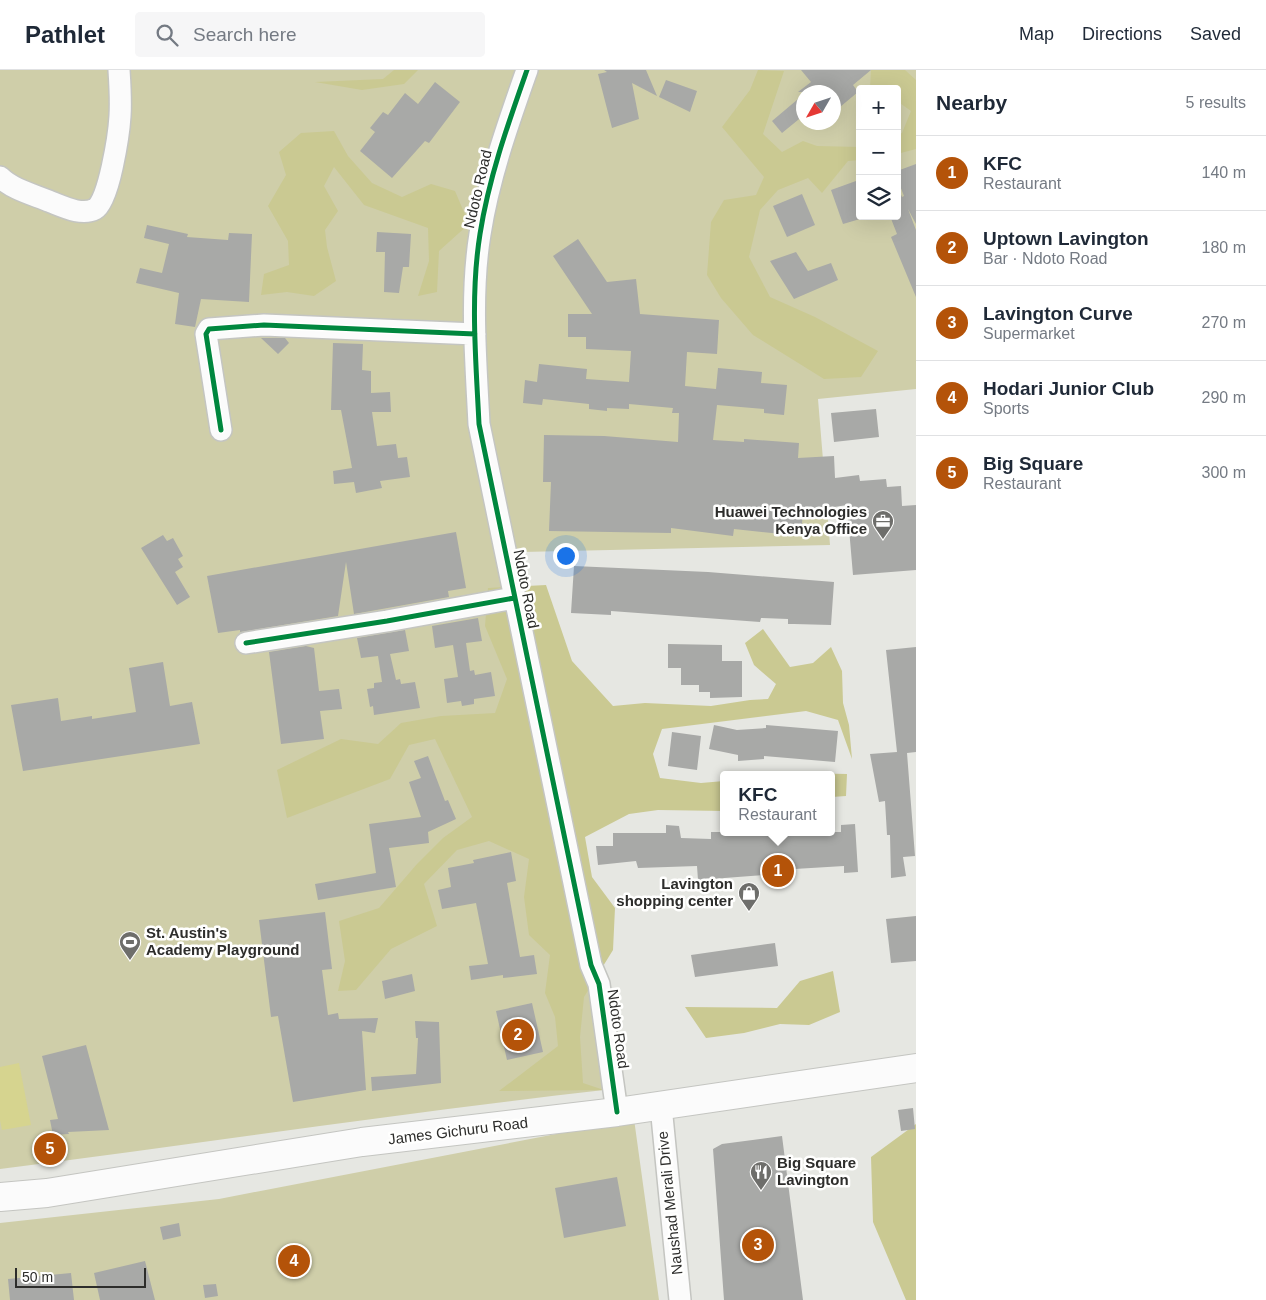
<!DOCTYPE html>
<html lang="en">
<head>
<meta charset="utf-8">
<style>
	body { margin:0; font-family:Arial,sans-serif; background:#f6f6f7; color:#1f2937 }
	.controls { position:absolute; right:15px; top:15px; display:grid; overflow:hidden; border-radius:5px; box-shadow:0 5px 20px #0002 }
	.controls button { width:45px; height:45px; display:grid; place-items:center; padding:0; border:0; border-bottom:1px solid #e0e1e3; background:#fff; color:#1f2937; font:25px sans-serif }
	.compass { position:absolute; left:796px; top:15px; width:45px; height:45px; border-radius:50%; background:#fff; box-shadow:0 5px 20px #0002; rotate:231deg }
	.scale { position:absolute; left:15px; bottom:12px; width:131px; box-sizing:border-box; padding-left:5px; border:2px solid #2d2d2b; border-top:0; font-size:14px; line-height:18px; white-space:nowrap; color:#2d2d2b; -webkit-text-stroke:4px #fffffe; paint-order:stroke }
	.you { position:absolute; left:565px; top:485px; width:18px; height:18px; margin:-12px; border:4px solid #fff; border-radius:50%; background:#1a73e8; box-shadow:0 0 0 8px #1a73e833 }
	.badge { display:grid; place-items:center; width:32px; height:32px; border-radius:50%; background:#b45309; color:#fff; font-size:16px; font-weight:700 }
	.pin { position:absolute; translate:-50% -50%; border:2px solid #fff; box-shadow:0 1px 5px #0006 }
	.popup { position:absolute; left:720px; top:701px; width:115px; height:65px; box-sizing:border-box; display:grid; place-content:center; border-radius:5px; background:#fff; filter:drop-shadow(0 1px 4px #0005); font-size:16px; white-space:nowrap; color:#747a83 }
	.popup b { font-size:19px; color:#1f2937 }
	.popup::after { content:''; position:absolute; left:50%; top:100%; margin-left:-10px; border:10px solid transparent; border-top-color:#fff }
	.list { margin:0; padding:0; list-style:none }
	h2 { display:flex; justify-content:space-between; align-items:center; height:65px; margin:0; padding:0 20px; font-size:21px }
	h2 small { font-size:16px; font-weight:400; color:#747a83 }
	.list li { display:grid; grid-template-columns:32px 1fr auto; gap:15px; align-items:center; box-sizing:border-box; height:75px; padding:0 20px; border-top:1px solid #e0e1e3 }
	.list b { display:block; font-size:19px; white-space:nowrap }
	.list p { margin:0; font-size:16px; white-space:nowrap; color:#747a83 }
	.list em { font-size:16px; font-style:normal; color:#747a83 }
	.icon { flex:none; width:28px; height:28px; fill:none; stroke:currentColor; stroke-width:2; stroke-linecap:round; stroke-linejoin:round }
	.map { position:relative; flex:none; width:916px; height:1230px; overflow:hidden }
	header { display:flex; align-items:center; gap:30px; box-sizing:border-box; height:70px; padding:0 25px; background:#fff; border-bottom:1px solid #e0e1e3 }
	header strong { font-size:24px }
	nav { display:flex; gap:28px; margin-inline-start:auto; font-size:18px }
	.search { width:350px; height:45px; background:#f6f6f7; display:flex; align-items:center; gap:12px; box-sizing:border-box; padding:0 18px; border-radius:5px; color:#747a83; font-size:19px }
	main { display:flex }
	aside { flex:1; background:#fff }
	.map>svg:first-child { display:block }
	.green { fill:#cfcea9; fill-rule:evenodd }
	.forest { fill:#cac992 }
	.water { fill:#d6d48f }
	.building { fill:#a8a9a7 }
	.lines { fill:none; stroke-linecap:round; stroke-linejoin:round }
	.minor-casing { stroke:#c4c5c1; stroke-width:24 }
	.secondary-casing { stroke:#c4c5c1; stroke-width:30 }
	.minor { stroke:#fbfbfb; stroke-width:21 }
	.secondary { stroke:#fbfbfb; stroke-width:28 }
	.cycleway-casing { stroke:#fffffe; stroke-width:8 }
	.cycleway { stroke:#00873e; stroke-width:5 }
	.labels { text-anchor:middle; stroke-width:5; stroke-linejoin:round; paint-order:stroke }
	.street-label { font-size:15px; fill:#2d2d2b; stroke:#fffffe }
	.poi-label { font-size:15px; font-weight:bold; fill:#2d2d2b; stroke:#fffffe; text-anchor:end }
</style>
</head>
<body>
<header>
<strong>Pathlet</strong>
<div class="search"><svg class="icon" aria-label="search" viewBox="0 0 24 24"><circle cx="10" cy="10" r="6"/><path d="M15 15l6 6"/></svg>Search here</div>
<nav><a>Map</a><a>Directions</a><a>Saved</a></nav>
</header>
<main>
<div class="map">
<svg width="916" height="1230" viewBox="0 0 916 1230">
	<rect width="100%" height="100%" fill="#e6e7e2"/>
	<path class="green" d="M0,0H916V319L818,329L830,475L522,482L604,1020C402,1043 202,1073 0,1099ZM860,19H897V146H860ZM804,22H834V52H804Z
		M634,1049L659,1230H0V1153L219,1129Z"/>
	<path class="forest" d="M394,0H418L404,14L362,20L315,12L383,9Z
		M758,0L784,1L763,64L782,82L803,71L817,76L860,77V90L848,91L822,123L808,108L778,120L760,140L749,187L770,227L815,247L878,281L861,307L824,309L753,265L721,228L707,205L711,152L724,130L756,125L764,107L722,57L750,20Z
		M871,0H905L916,10V79L897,84V65L902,63L911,41L897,31V19H870Z
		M334,61L348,86L372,113L402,127L431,114L455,121L469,154L439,181L437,222L418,226L429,191L428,158L364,135L334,97L324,116L338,141L325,160L327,177L336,211L314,226L287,222L261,225L264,204L289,195L288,171L268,136L286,105L279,82L301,63Z
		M546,515L572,591L613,636L645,633L711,636L750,630L768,629L776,614L754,595L745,573L763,559L790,597L813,593L831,577L842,601L843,633L849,655L852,689L838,650L806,641L662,659L653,684L660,708L701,713L724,711V741L658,740L629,744L585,767L592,807L615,838L613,880L584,927L580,967L583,1013L604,1020L499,1021L558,976L555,947L545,923L550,885L529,865L524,827L529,789L489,771L457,780L424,814L437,856L391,879L356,920L338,921L345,891L339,851L379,838L417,794L443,768L472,747L435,669L409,675L390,709L287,748L277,700L341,669L378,674L401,653L441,646L495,643L507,609L485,556L488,518Z
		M800,703L847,704L846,726L832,727V705H788Z
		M833,901L840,942L809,955L780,954L744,963L706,968L685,937L777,938L800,911Z
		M916,1054V1230H906L873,1152L871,1087Z"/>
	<path class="water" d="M19,993L31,1055L2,1060L0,1050V997Z"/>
	<path class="building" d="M604,0H646L657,26L632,13L639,49L612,58L598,4L607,2Z
		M801,0H871L853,15L858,22L834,42V22H798L811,12Z
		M666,10L697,21L690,42L659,27Z
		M435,12L460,32L429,73L425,71L392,108L360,81L375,62L370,58L383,42L388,45L405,23L418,34Z
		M804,24V45L782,63L772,51Z
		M916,94V154L908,139L916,160V227L891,167L897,164L890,146H897V115L902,127L904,126L897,108V101Z
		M856,111L860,122V149L843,154L831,120Z
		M802,124L815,155L787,167L773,136Z
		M147,155L188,164L187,167L228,170L229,163L252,164L249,232L201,229L195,257L175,254L179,223L136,213L140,198L162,203L169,174L144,168Z
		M377,162L411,164L409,197H403L399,223L384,222L385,182H376Z
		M578,169L607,212L636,209L640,244L719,250L717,284L687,282L685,316L716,319L718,298L762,302L761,313L787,315L784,345L764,343V339L717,335L713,370L744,372V369L799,373L798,388L834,386L835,408L859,405L860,411L886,409L887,417L901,416L902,436L916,435V500L853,505L847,435L803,442L801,466L734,459L733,466L671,458V463L549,461L551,412H543L544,365L604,366L678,372L679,343H672L673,338L629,334V339L607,338V341L589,339V334L543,329L542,335L523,333L525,310L537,312L539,294L587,299L586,309L629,312L631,281L586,279V267H568V244H592L553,186Z
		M796,182L808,201L831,193L838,210L794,229L770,191Z
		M261,268H285L289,273L278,284Z
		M333,273L363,274L362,300L371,301V323L390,322L391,342H372L377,376L396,374L398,388L407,387L410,407L380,411L382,418L356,423L354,412L334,414L333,401L352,398L341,340H331Z
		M876,339L879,367L834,372L831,343Z
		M456,462L466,518L448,521L449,527L354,544L346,492L338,546L240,562V560L218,563L207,506Z
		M163,465L167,471L173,468L183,486L178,489L183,497L175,502L190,527L177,535L141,478Z
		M574,496L708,502L834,512L831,555L794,554H788V549L761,548L760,552L611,541V545L571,543Z
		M478,548L482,571L466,573L470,601L474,600L475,605L491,602L495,626L474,629V634L462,636L461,631L447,633L444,609L458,607L453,575L435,578L432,556Z
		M405,560L409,581L390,584L396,610L400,609L401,614L415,612L420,638L374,645L373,636L370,637L367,619L374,618V613L382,612L378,586L361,588L357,568Z
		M668,574L722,575V591H742V627L710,628V622H699V615H681V598H668Z
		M306,576L314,578L319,621L339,619L342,639L320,641L324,669L281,674L269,582Z
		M916,577V682L907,683L915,786L903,787L906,806L891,808L890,765H887L885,731L879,732L870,684L897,682L886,580Z
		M163,592L170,636L192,632L200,674L23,701L11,635L58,628L61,651L92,646V649L136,642L129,598Z
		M714,655L737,660L766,658V655L838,661L835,692L764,686V689L738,691V685L709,679Z
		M672,662L701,666L697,700L668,696Z
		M428,686L445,731L448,730L456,749L428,762L429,773L389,778L396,817L318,830L315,814L376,803L369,754L421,747L409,712L421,708L414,691Z
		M855,754L858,802L844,803V796L778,800L779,804L698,810L697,796L638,798L636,791L598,795L596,776H613V763H666V755L679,756L681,768L711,769V762H841V755Z
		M511,782L516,811L507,813L520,887L534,885L537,904L503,908V905L471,910L469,896L488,894L476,833L442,839L438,820L451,817L448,798L474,793L473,790Z
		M325,842L332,899L322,900L328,945L338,943L339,949L378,948L375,963L362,961L366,1020L293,1032L278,946L271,947L259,850Z
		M916,846V891L891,893L886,849Z
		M775,873L778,896L695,907L691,885Z
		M412,904L415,921L385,929L382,911Z
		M532,933L543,982L507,990L496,941Z
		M415,951L439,952L441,1013L372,1021L371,1007L416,1004L418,968H416Z
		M86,975L109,1060L68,1062L69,1064L53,1065L50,1050L58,1049L42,986Z
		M913,1038L915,1059L901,1061L898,1040Z
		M782,1066L803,1230H724L713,1079L722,1074Z
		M617,1107L626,1156L564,1168L555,1118Z
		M179,1153L181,1166L163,1170L160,1157Z
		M145,1191L155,1230H100L94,1203Z
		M71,1203L74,1230H10L8,1209Z
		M216,1214L218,1226L205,1228L203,1215Z"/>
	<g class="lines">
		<g class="minor-casing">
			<path id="minor" d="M527,0C508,54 489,107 480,164C470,226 476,292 479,354L591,895L599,914L617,1042
				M0,107C13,120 35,125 51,132C64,137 82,146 95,139C109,132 119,63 120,46C121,31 120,15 119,0
				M221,360L206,264L209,259L264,255L475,264
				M246,573L387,551L514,528
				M661,1036L680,1230"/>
		</g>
		<g class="secondary-casing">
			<path id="secondary" d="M0,1127L47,1123L362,1072L617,1042L916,998"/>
		</g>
		<use href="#minor" class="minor"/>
		<use href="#secondary" class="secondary"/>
		<g class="cycleway-casing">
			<path id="cycleway" d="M527,0C508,54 489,107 480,164C470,226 476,292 479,354L591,895L599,914L617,1042
				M221,360L206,264L209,259L264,255L475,264
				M246,573L387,551L514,528"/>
		</g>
		<use href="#cycleway" class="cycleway"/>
	</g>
	<defs>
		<g id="office-pin" transform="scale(1.125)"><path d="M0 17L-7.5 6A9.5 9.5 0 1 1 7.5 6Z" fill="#6e6e6b" stroke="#fffffe"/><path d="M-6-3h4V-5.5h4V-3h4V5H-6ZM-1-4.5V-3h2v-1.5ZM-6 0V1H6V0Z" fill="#fff"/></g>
		<g id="shop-pin" transform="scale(1.125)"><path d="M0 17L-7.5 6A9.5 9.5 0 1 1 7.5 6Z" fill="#6e6e6b" stroke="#fffffe"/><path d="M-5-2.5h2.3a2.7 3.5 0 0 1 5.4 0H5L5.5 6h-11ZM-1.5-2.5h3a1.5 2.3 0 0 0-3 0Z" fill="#fff"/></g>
		<g id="stadium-pin" transform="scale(1.125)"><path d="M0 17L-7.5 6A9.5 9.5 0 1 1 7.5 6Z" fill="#6e6e6b" stroke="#fffffe"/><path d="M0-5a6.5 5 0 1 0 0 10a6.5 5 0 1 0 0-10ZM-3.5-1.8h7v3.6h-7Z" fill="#fff"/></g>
		<g id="restaurant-pin" transform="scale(1.125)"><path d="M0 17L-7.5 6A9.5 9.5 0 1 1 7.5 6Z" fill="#6e6e6b" stroke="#fffffe"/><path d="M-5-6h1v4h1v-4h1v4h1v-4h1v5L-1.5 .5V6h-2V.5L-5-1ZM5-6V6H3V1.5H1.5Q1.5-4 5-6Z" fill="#fff"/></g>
	</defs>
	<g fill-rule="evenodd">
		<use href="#office-pin" x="883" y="451"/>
		<use href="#shop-pin" x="749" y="823"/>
		<use href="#stadium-pin" x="130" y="872"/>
		<use href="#restaurant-pin" x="761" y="1102"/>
	</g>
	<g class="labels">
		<g class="street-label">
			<text transform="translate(478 119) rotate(-77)" y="5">Ndoto Road</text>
			<text transform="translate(526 519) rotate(79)" y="5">Ndoto Road</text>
			<text transform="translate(618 959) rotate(82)" y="5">Ndoto Road</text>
			<text transform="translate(458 1061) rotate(-7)" y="5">James Gichuru Road</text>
			<text transform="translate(670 1133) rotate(-96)" y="5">Naushad Merali Drive</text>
		</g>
		<g class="poi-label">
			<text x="867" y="447">Huawei Technologies<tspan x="867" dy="17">Kenya Office</tspan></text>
			<text x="733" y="819">Lavington<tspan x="733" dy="17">shopping center</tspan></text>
			<text x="146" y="868" text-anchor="start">St. Austin's<tspan x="146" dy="17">Academy Playground</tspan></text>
			<text x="777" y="1098" text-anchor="start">Big Square<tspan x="777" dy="17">Lavington</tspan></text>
		</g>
	</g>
</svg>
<div class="controls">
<button>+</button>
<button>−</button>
<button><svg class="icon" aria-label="layers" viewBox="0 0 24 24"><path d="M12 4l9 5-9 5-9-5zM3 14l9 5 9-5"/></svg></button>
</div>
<svg class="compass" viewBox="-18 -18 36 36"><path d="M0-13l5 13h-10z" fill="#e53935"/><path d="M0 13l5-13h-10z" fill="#747a83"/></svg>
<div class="scale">50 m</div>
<div class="you"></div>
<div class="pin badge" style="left:778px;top:801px">1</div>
<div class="popup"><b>KFC</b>Restaurant</div>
<div class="pin badge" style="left:518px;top:965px">2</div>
<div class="pin badge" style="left:758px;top:1175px">3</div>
<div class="pin badge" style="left:294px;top:1191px">4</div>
<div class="pin badge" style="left:50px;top:1079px">5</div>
</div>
<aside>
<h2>Nearby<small>5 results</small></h2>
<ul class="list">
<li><span class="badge">1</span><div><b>KFC</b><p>Restaurant</p></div><em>140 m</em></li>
<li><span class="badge">2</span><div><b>Uptown Lavington</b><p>Bar · Ndoto Road</p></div><em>180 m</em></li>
<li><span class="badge">3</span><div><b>Lavington Curve</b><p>Supermarket</p></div><em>270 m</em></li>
<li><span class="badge">4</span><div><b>Hodari Junior Club</b><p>Sports</p></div><em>290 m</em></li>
<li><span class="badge">5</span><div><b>Big Square</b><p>Restaurant</p></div><em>300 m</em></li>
</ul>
</aside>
</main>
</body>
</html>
